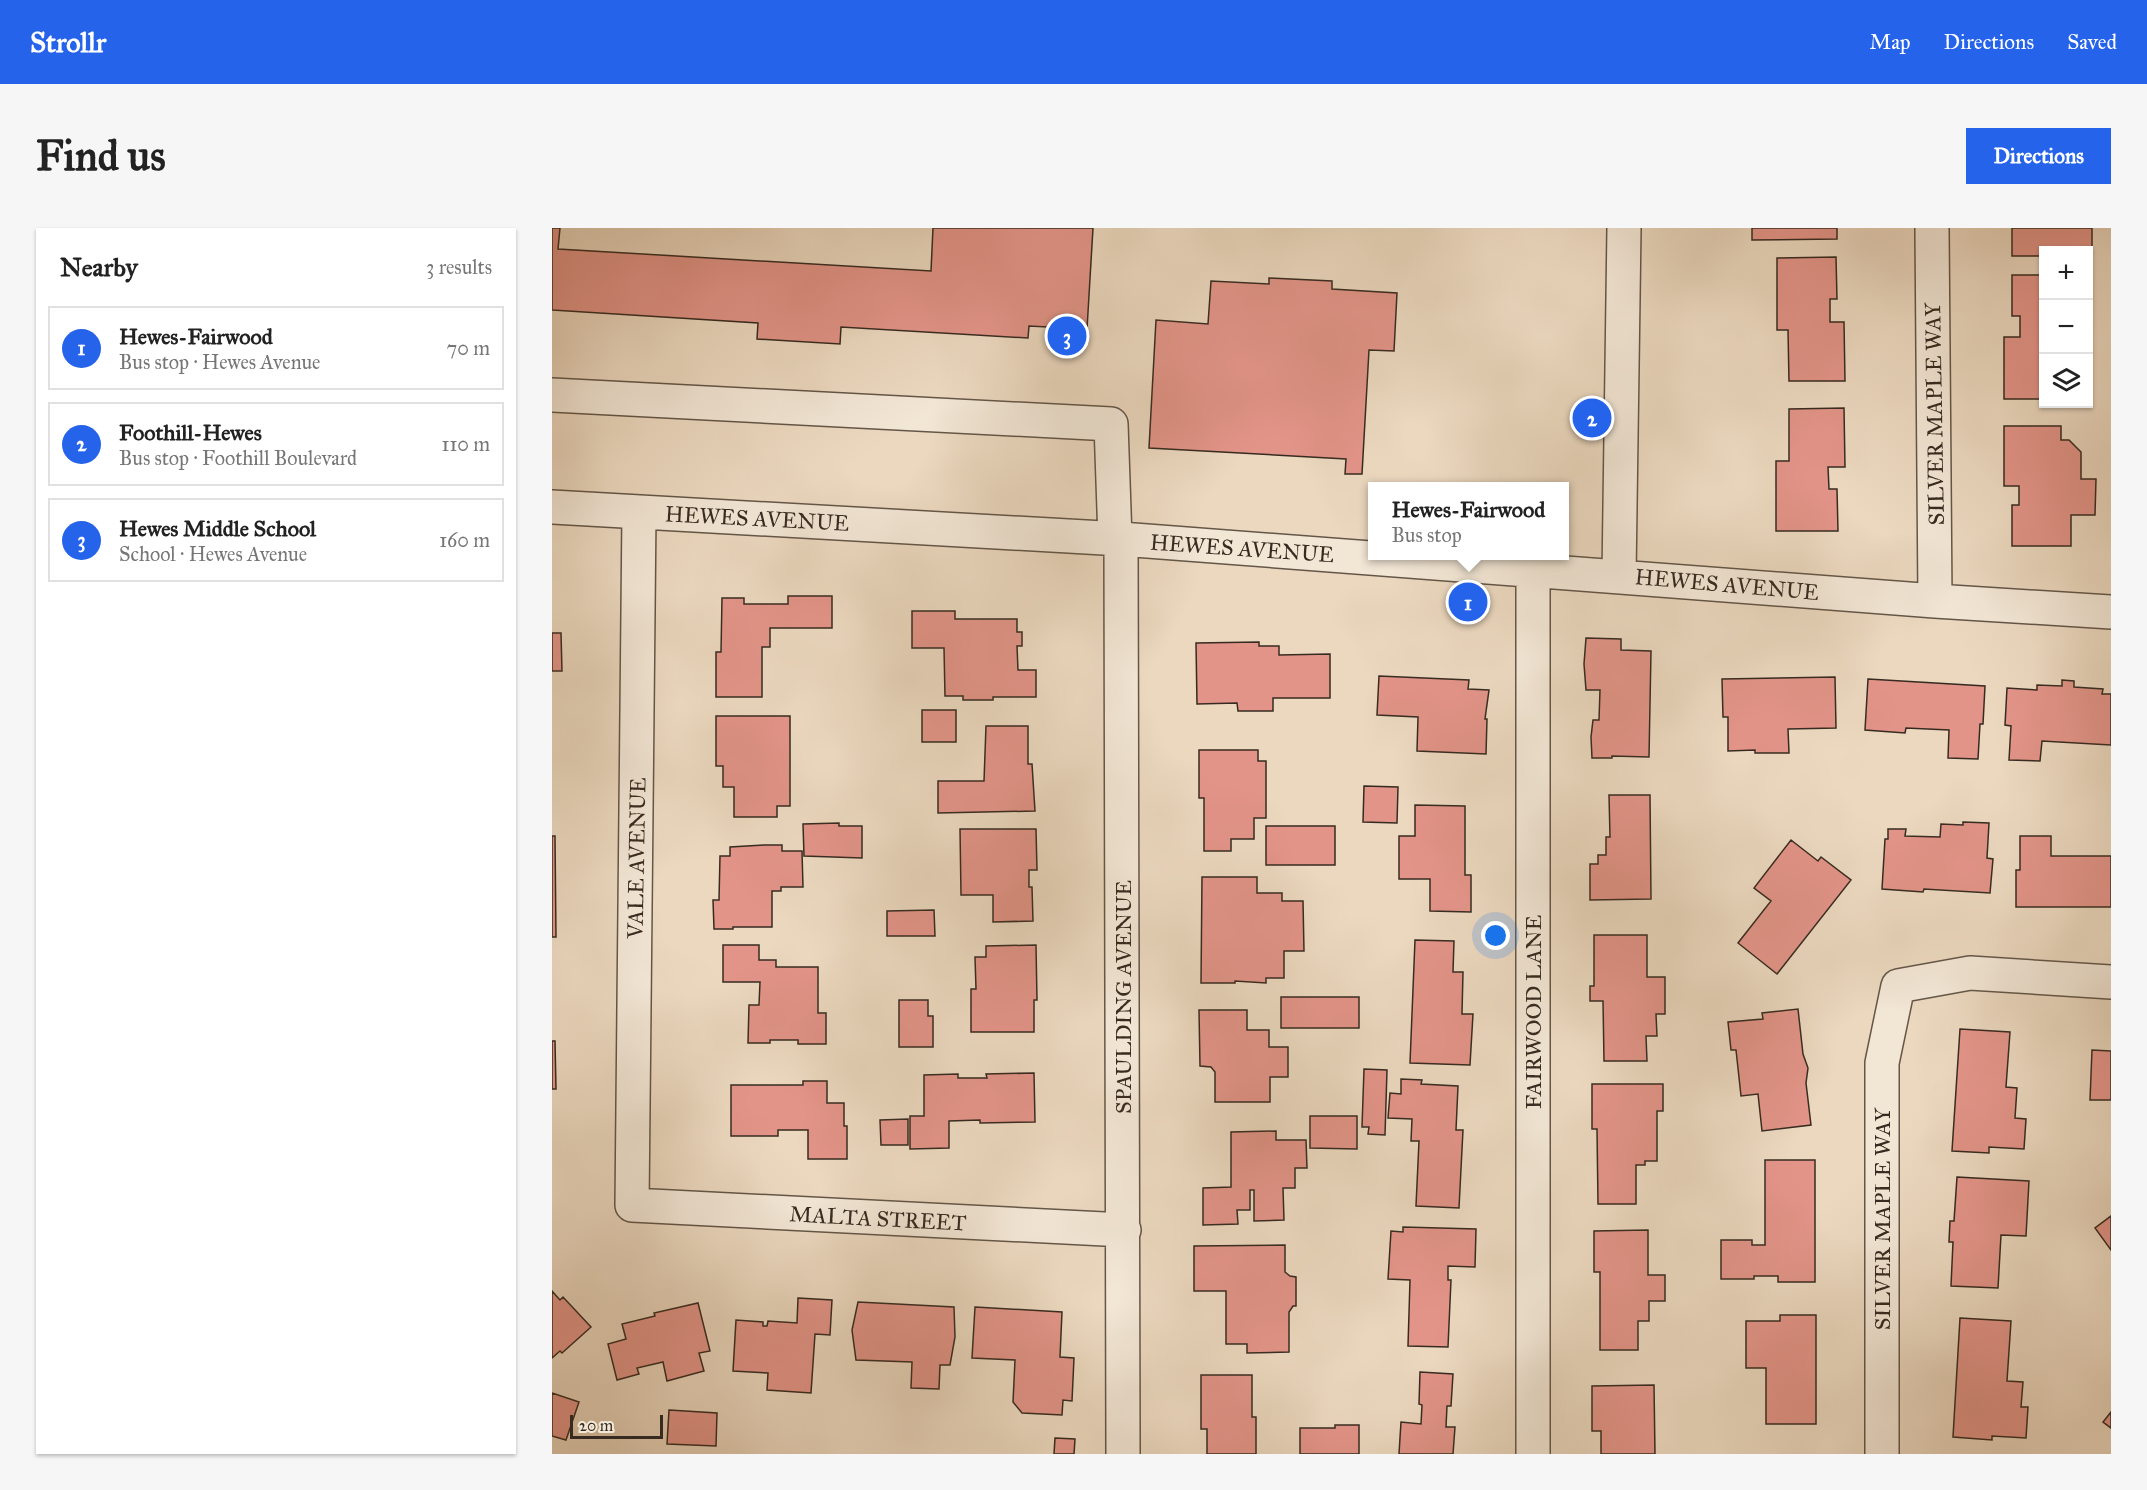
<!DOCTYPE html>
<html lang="en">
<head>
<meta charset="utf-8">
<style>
	body { margin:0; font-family:"IM FELL Great Primer",serif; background:#f6f6f6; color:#222 }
	.controls { position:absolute; right:18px; top:18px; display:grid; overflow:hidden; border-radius:0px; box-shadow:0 2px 4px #0004 }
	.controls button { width:54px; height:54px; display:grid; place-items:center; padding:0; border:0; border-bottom:2px solid #e0e0e0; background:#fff; color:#222; font:30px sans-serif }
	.scale { position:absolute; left:18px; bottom:15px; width:93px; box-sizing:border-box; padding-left:6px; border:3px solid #372b21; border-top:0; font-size:16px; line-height:21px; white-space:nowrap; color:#372b21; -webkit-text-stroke:4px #f2e6d5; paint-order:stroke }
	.you { position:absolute; left:944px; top:708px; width:21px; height:21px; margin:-15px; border:4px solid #fff; border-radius:50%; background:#1a73e8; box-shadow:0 0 0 9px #1a73e833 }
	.badge { display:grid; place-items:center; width:39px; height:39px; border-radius:50%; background:#2563eb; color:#fff; font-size:20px; font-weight:700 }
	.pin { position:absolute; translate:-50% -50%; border:3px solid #fff; box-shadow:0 2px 6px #0006 }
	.popup { position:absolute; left:816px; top:254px; width:201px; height:78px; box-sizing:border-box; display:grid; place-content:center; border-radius:0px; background:#fff; filter:drop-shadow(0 2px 4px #0005); font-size:20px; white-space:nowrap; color:#767676 }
	.popup b { font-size:22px; color:#222 }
	.popup::after { content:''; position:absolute; left:50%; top:100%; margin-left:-12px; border:12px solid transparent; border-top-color:#fff }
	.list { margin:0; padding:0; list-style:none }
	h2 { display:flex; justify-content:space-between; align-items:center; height:78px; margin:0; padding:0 24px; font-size:26px }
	h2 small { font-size:20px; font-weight:400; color:#767676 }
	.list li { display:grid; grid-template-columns:39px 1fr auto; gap:18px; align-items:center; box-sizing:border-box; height:84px; margin:0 12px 12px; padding:0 12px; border:2px solid #e0e0e0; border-radius:0px }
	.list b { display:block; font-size:22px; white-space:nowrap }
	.list p { margin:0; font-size:20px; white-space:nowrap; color:#767676 }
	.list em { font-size:20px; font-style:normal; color:#767676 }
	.icon { flex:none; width:33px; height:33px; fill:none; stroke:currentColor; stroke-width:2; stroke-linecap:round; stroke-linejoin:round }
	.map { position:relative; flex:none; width:1559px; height:1226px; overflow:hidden; border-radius:0px }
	header { display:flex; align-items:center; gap:36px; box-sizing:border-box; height:84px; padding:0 30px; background:#2563eb; color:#fff }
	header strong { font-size:28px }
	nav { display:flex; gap:33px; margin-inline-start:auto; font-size:21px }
	.intro { display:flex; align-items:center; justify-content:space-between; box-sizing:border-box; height:144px; padding:0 36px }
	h1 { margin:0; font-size:42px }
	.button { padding:15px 27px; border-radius:0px; background:#2563eb; color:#fff; font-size:21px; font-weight:700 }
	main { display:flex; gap:36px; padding:0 36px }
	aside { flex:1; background:#fff; border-radius:0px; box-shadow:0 2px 4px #0004 }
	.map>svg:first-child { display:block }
	.building { fill:#e29488; stroke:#372b21; stroke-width:1.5 }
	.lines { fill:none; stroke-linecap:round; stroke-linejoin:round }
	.minor-casing { stroke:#645648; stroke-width:36 }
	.minor { stroke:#f2e6d5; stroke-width:33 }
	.labels { text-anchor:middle; stroke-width:4.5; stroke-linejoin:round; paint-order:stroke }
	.street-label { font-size:22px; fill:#372b21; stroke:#f2e6d5 }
</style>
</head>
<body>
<header>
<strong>Strollr</strong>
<nav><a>Map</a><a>Directions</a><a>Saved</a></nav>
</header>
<div class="intro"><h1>Find us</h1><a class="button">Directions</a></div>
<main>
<aside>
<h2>Nearby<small>3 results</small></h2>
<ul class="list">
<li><span class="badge">1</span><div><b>Hewes-Fairwood</b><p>Bus stop · Hewes Avenue</p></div><em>70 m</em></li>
<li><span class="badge">2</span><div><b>Foothill-Hewes</b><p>Bus stop · Foothill Boulevard</p></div><em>110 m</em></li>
<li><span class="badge">3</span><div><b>Hewes Middle School</b><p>School · Hewes Avenue</p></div><em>160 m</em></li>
</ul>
</aside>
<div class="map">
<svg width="1559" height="1226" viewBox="0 0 1559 1226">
	<rect width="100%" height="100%" fill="#ebd8bf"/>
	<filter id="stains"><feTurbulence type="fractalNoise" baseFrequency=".00333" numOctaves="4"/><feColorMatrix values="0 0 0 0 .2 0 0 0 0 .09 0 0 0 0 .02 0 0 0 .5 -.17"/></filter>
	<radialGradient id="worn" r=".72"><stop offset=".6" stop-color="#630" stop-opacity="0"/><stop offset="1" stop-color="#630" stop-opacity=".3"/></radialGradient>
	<path class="building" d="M0,0H8L6,21L379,43L381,0H541L535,101L477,98L476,110L289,99L288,116L205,111L206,95L0,82Z
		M1200,0H1285V11L1200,12Z
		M1460,0H1540V28H1536V22H1492V28H1460Z
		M1284,29L1285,71H1278V94H1292L1293,153H1237L1236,102H1225V30Z
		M1460,47H1492V171H1452V109H1468V88H1460Z
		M717,50L780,53V61L845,65L842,123L817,122L810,246H793L794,231L597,220L604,92L656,96L659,53L717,56Z
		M1292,180L1293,239H1276L1277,261H1285L1286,303H1224V233H1237V181Z
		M1452,198H1509V212H1517L1529,224V251H1544L1543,287H1519V318H1460V277H1467V258H1452Z
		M236,368H280V400H218V419H210V469H164V424H169L170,370H192V376H236Z
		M360,383H403V391H465V404H470V418H465L466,442H484V469H441V472H411V468H393L392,420H360Z
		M0,405H9L10,443H0Z
		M1034,410L1069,411V422L1099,423L1097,529L1060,528V530H1040L1039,509L1041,492H1047L1048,462H1034L1032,436Z
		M707,414V418H727V427L778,426V470H721V483H686L685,475L645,476L644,415Z
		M827,448L917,452L916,461L937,462L933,491H935L934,526L865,523L866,489L825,487Z
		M1283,449L1284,500L1236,501L1237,525H1203V522L1176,523V489H1171L1170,451Z
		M1316,451L1433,458L1431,496H1428L1426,531L1396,530L1397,502L1354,500L1353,505L1313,502Z
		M1510,452L1522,453V459L1551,461L1550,466H1559V517L1490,513L1488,533L1457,532L1459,498L1453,497L1455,460L1485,462V457L1510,458Z
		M370,482H404V514H370Z
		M164,488H238V578H225V589H182V559H171V538H164Z
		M434,498H476V536H480L483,583L386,585V553H432Z
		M647,522H706V533H714V590H702V611H679V623H652V570H647Z
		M812,558L846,559L845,595L811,594Z
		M1057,567H1098L1099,671L1038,672V636H1046V627H1054V609H1058Z
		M863,577L913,578V647H919V684L878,683V651H847V608H863Z
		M1411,594L1437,595L1435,630L1441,631L1438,665L1372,661L1371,664L1330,661L1333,611H1336V601H1354L1353,608L1388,609L1389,596L1411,597Z
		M287,595V598H310V630L252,628L251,596Z
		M714,598H783V637H714Z
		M408,601H484L485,642H477V659H480L481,693L441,694V667H409Z
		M0,608H3L4,709H0Z
		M1468,608H1499V628H1559V679H1464V642H1468Z
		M1239,612L1266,633L1269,629L1299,652L1225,746L1186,715L1219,673L1202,660Z
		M212,617H230V623H250L251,659H229V663H220V699H181V701H162L161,672H167L168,628H178V619Z
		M650,649H705V665H730V673H751L752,723H732V750H714V755L683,753V755H649Z
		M382,682L383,708H335V683Z
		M1042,707H1095V749H1113V786H1104L1105,808H1094L1095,833H1052L1051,773H1038V758H1042Z
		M863,712L902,713L901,744H911L910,786H921L918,837L858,835Z
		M171,717H207V732H224V739H266V785H274V816H246V812H218V815H196L197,777H207L208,754H171Z
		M484,717L485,772H482V804H419V761H424L423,729H434V718Z
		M729,769H807V800H729Z
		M347,772H376V788H381V819H347Z
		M1246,781L1251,826L1256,840L1254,855L1259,897L1210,903L1206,866L1189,868L1184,822H1179L1176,794L1211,791L1210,785Z
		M647,782H695V802H717V819H736V849H718V874H663V844L659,839L648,838Z
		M1408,801L1458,804L1454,859L1465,860L1463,890L1474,891L1472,921L1437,919V925L1400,923Z
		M0,813H3L4,861H0Z
		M1540,822L1559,823V872H1538Z
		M812,841L835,842L833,907L816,906L817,899H810Z
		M482,845L483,894L428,895V892L397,893V920L358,921V888H372V847L406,846V850H435L434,846Z
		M849,851L870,852L869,856L906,858L904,902H911L907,980L864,978L867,913H859L860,891L836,890L838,865L849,866Z
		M251,853H275V875H292V898H295V931H256V902H226V908H179V857H251Z
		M1040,856H1111V883H1105V933H1093V937H1084V976H1046L1045,901H1040Z
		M758,888H805V921L758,920Z
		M356,891V917H329L328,892Z
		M724,903V912H754L755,940H743V960H731L732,992L702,993V962H698V982H685L686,996L651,997V960L679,959V904Z
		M1213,932H1263V1054H1226V1048H1202V1051H1169V1012H1200V1017H1213Z
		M1405,949L1477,953L1474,1008L1449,1007L1446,1060L1399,1058L1401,1014H1397L1398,993H1402Z
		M1559,988V1022L1543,1000Z
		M851,999L924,1001L923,1039L896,1038V1052H899L896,1119L856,1118L858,1052L836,1051L839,1003L851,1004Z
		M1096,1002V1047H1113V1073H1097V1093H1086V1122H1048V1044H1042V1003Z
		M733,1017V1044L738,1048L744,1049V1078H741L737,1084V1124L695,1125V1116H674V1063H642V1018Z
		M0,1063L8,1072L11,1069L39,1099L10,1125L8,1123L0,1130Z
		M246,1070L280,1072L278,1107L263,1106L259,1165L215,1162L216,1145L181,1143L184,1092L211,1094V1098H215L216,1093L245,1095Z
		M306,1074L402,1079L403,1109L398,1137H388L387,1161L359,1160L360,1134L304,1132L300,1102Z
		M146,1075L158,1123L147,1125L152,1143L115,1153L111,1134L85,1140L87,1146L65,1152L56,1116L74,1111L70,1096L103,1088L102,1085Z
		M423,1079L510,1084L508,1129L522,1130L520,1173L511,1172L510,1187L470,1185L461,1174L463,1132L420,1130Z
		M1228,1087H1264V1196H1214V1140H1194V1093H1228Z
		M1408,1090L1459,1093L1455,1153L1471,1154L1469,1179H1476L1474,1210L1440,1208V1212L1401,1209Z
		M868,1144L901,1146L899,1178H895L894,1199H903L901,1226H847L849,1194L869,1196L870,1177L867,1176Z
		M649,1147H700V1189H704V1226H655V1201H649Z
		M1102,1157L1103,1226H1049V1203H1040V1158Z
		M0,1165L27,1174L14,1212L0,1208Z
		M117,1182L165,1185L164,1218L115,1216Z
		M1559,1184V1200L1551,1194Z
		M783,1197H807V1226H748V1200H783Z
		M503,1210L523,1211L522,1226H502Z"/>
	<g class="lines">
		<g class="minor-casing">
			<path id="minor" d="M1380,0L1383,373
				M0,167L559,196L563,311
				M0,279L569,311L1383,373L1559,384
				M87,284L80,977L572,1002
				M569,311L571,1226
				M1067,348L1072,0
				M981,1226V342
				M1330,1226V835L1346,758L1418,745L1559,754"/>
		</g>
		<use href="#minor" class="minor"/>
	</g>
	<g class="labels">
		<g class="street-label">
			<text transform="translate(1382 186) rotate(-91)" y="8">SILVER MAPLE WAY</text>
			<text transform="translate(205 290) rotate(3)" y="8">HEWES AVENUE</text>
			<text transform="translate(690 320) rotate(4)" y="8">HEWES AVENUE</text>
			<text transform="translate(1175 356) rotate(5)" y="8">HEWES AVENUE</text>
			<text transform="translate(84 630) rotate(-89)" y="8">VALE AVENUE</text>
			<text transform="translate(571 769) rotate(-90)" y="8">SPAULDING AVENUE</text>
			<text transform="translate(981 784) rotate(-90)" y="8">FAIRWOOD LANE</text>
			<text transform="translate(326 990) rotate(3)" y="8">MALTA STREET</text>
			<text transform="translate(1330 991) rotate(-90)" y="8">SILVER MAPLE WAY</text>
		</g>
	</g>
	<rect width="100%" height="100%" filter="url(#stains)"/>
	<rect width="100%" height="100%" fill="url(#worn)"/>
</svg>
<div class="controls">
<button>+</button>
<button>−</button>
<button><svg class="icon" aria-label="layers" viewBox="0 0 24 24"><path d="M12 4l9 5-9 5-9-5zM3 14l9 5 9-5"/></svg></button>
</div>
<div class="scale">20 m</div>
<div class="you"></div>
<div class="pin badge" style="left:916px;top:374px">1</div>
<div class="popup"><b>Hewes-Fairwood</b>Bus stop</div>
<div class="pin badge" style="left:1040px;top:190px">2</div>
<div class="pin badge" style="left:515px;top:108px">3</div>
</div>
</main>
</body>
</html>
